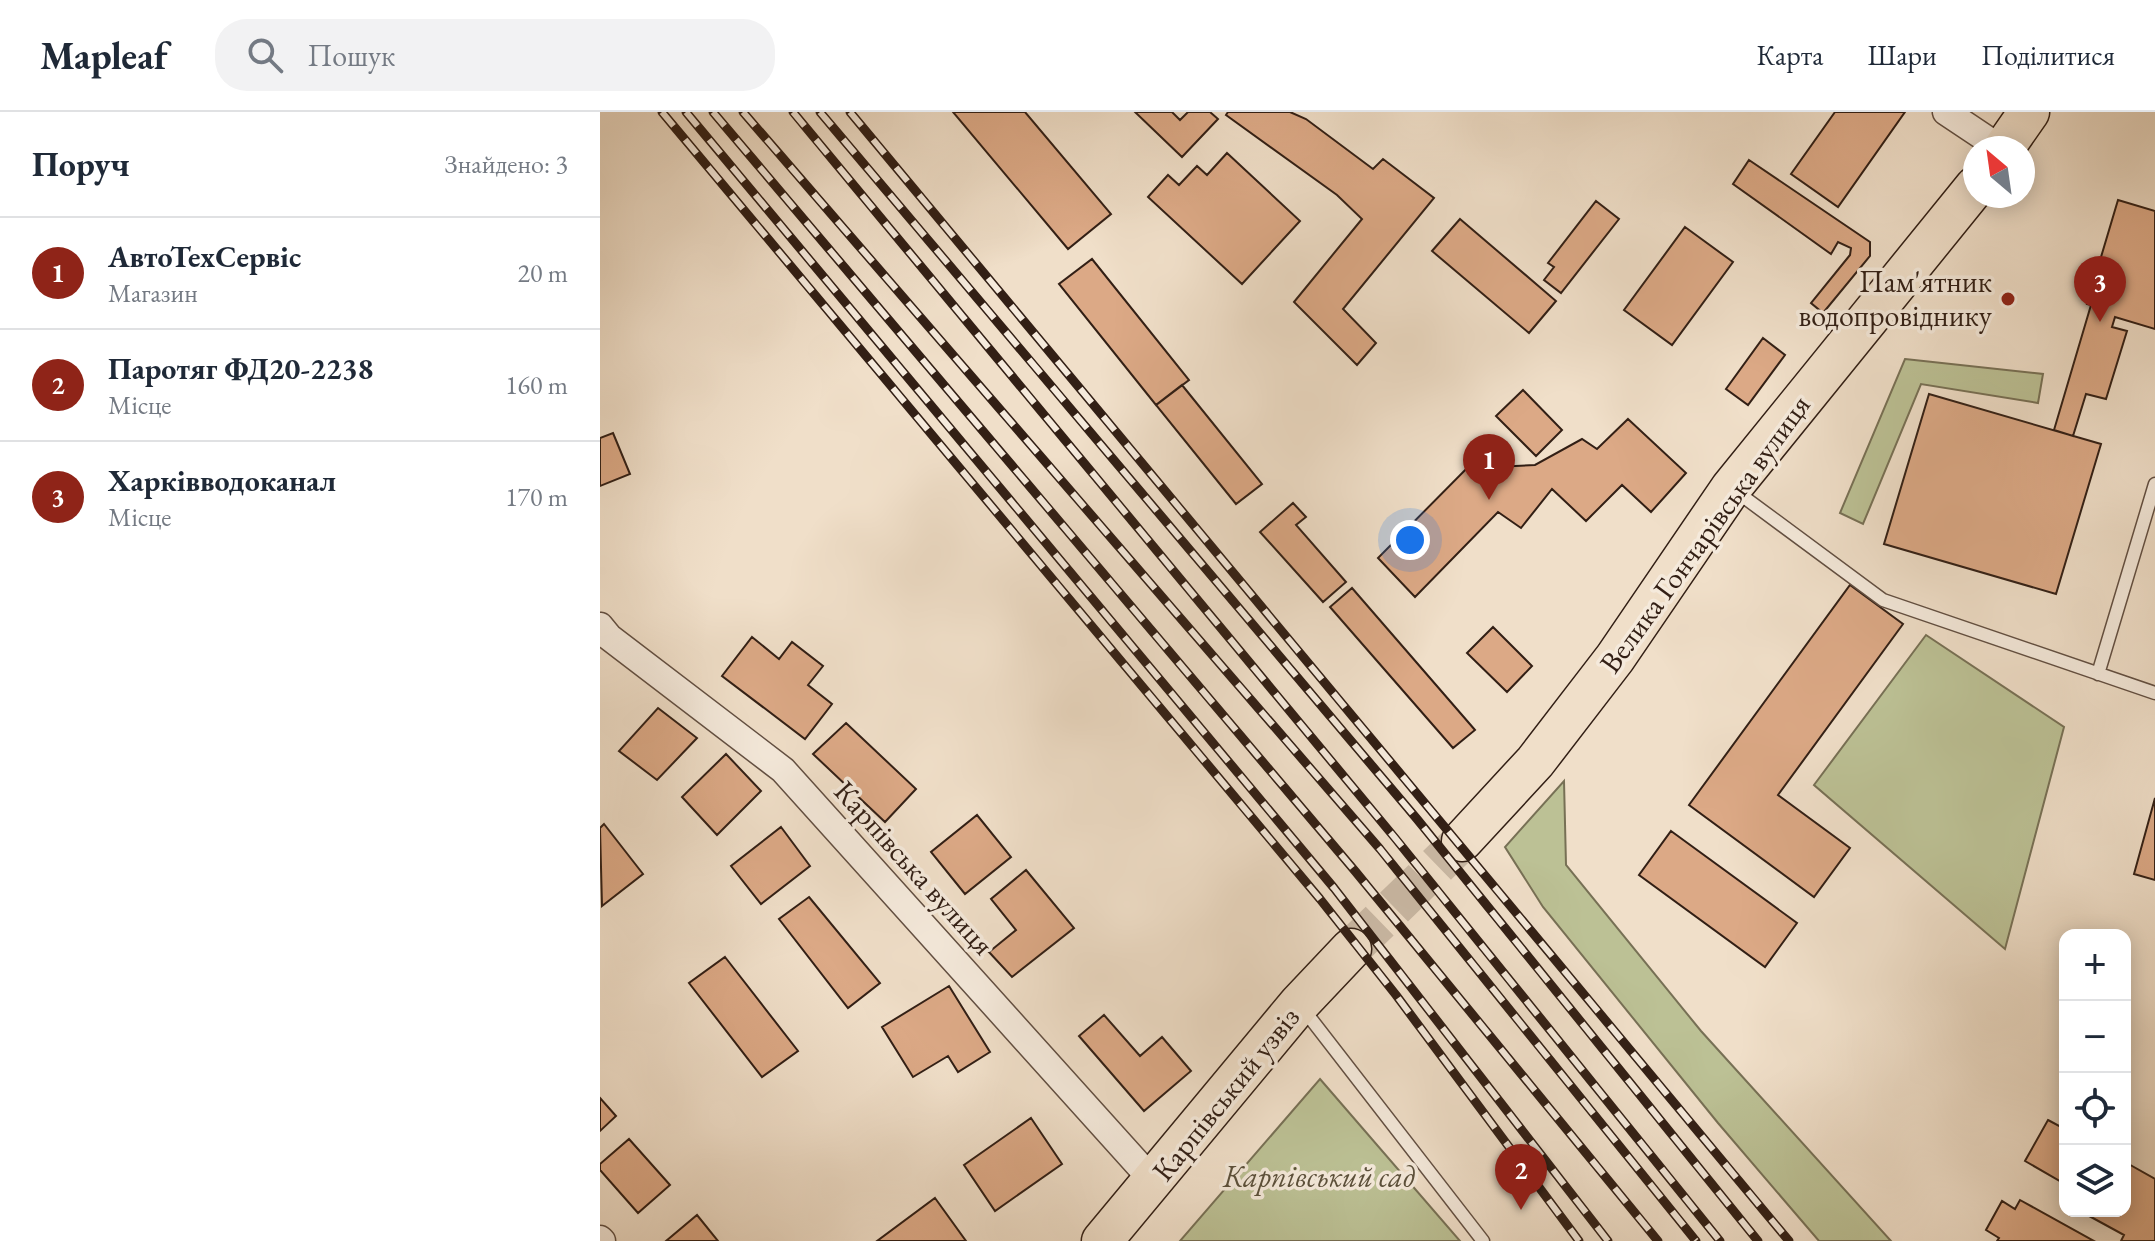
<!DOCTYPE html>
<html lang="uk">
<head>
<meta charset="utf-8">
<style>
	body { margin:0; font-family:"EB Garamond",serif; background:#f2f2f3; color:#1f2937 }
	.controls { position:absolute; right:24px; bottom:24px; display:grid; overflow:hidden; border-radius:16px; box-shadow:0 4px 20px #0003 }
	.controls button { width:72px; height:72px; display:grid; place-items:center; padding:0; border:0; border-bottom:2px solid #e0e1e3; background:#fff; color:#1f2937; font:40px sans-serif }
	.compass { position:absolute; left:1363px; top:24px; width:72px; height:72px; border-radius:50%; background:#fff; box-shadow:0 4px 20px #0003; rotate:331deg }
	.you { position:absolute; left:810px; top:428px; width:28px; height:28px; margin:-20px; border:6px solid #fff; border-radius:50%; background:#1a73e8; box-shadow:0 0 0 12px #1a73e833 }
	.badge { display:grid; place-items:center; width:52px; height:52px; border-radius:50%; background:#8f2418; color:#fff; font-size:26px; font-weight:700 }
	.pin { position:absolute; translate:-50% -66px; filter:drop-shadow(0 2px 4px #0008) }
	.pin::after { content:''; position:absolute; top:42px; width:28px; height:24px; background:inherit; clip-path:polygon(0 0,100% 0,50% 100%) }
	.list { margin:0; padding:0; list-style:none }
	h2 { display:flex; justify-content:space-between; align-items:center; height:104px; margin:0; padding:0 32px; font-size:34px }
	h2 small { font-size:26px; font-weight:400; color:#747a83 }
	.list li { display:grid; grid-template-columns:52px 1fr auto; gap:24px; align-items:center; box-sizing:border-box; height:112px; padding:0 32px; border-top:2px solid #e0e1e3 }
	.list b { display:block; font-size:30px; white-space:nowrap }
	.list p { margin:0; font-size:26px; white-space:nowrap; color:#747a83 }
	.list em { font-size:26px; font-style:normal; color:#747a83 }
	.icon { flex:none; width:44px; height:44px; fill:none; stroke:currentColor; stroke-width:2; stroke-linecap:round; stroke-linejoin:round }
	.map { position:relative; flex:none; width:1555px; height:1129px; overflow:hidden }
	header { display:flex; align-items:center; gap:48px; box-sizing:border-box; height:112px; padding:0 40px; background:#fff; border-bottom:2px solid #e0e1e3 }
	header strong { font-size:38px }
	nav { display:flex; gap:44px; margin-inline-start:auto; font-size:28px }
	.search { width:560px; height:72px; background:#f2f2f3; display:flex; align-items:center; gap:20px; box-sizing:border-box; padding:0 28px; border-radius:32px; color:#747a83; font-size:30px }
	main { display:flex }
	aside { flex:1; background:#fff }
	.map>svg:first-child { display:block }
	.green { fill:#bcc195; stroke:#777055; stroke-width:2 }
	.building { fill:#dca986; stroke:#321f15; stroke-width:2 }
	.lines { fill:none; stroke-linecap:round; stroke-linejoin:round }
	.primary-tunnel { stroke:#cab9a5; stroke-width:40; stroke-dasharray:40 20; stroke-linecap:butt }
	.lane-casing { stroke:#624f42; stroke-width:15 }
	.street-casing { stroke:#624f42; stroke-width:29 }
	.primary-casing { stroke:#321f15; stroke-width:43 }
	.lane { stroke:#f5eadc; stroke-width:12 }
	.street { stroke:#f5eadc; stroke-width:26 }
	.primary { stroke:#f0dfc9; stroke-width:40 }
	.rail-casing { stroke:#321f15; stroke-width:9 }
	.rail { stroke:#f5eadc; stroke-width:6; stroke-dasharray:18; stroke-linecap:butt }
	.poi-dot { fill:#8f2418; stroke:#f5eadc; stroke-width:3 }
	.labels { text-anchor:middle; stroke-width:7; stroke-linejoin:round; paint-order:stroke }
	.poi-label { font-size:30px; fill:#321f15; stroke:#f5eadc; text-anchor:end }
	.street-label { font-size:30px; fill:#321f15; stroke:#f5eadc }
	.park-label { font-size:30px; font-style:italic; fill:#5b503b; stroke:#f5eadc }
</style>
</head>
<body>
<header>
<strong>Mapleaf</strong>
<div class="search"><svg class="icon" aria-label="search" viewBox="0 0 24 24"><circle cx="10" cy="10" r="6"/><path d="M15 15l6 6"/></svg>Пошук</div>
<nav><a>Карта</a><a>Шари</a><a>Поділитися</a></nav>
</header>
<main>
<aside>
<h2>Поруч<small>Знайдено: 3</small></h2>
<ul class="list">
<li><span class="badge">1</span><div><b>АвтоТехСервіс</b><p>Магазин</p></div><em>20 m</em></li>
<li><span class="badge">2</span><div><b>Паротяг ФД20-2238</b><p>Місце</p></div><em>160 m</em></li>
<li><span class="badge">3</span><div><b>Харківводоканал</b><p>Місце</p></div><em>170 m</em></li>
</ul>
</aside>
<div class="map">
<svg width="1555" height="1129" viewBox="0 0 1555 1129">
	<rect width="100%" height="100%" fill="#f0dfc9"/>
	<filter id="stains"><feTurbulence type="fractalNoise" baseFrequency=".0025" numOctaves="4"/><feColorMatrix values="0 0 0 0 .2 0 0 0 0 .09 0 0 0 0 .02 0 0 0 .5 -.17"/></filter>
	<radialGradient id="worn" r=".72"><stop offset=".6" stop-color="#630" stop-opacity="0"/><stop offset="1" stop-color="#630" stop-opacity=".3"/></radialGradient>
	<path class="green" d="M1305,247L1443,262L1438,291L1321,272L1263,412L1240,401Z
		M1326,523L1464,615L1405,837L1214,673Z
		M964,669L966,753L1101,919L1291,1129H1219L1118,1011L943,795L905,735Z
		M720,967L860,1129H580Z"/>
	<path class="building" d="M353,0H425L511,102L468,137Z
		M535,0H572L580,8L588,0H610L618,7L582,45Z
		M628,0H690L706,7L773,57L783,47L834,86L743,197L776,231L757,253L694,190L762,107L737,83L626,3Z
		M1235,0H1305L1238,95L1191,62Z
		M627,41L700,109L642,172L548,85L568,63L579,73L597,54L607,63Z
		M1149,48L1270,130V144L1223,201L1211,191L1250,143L1251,136L1238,130L1231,142L1133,72Z
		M1518,88L1555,99V217L1515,205L1512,215L1527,219L1506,287L1486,282L1473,324L1454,318L1491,193L1487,192Z
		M996,89L1019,107L961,181L944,168L954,155L948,151Z
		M860,107L956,189L929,221L832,139Z
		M1085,115L1133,150L1072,233L1024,198Z
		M492,147L589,268L556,293L459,172Z
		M1163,226L1185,243L1148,293L1126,277Z
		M582,273L662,372L636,392L556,293Z
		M923,278L962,318L936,344L896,304Z
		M1329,282L1501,332L1456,482L1284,432Z
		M1028,307L1086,361L1051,400L1022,373L986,409L952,377L921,416L898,400L815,485L778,446L878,345L894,355L935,353L982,327L997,337Z
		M13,321L30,362L0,374V326Z
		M693,391L706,405L696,413L746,470L723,490L660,420Z
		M1250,473L1303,512L1178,683L1250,736L1214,785L1089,693Z
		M752,476L875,618L853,636L730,495Z
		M893,515L932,554L907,580L867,541Z
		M152,525L179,547L192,530L223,554L208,573L232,592L205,627L122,564Z
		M58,596L97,626L57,668L19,639Z
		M246,611L316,677L285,710L213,642Z
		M126,642L161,679L117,723L82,685Z
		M1555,686V768L1534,762Z
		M377,703L411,745L365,782L331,740Z
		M4,712L43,762L2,794L0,716Z
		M181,715L210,754L161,792L131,754Z
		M1071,719L1197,811L1165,855L1039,763Z
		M426,758L474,816L412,865L389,840L416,818L391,787Z
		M209,785L280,871L248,896L179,807Z
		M125,845L198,939L162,965L89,871Z
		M349,874L390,940L358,960L348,944L313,965L282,915Z
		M504,903L540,944L562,925L591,959L544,999L479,924Z
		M0,986L16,1004L0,1019Z
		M431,1006L462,1052L395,1099L364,1053Z
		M1448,1008L1465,1017V1072L1425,1049Z
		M29,1027L70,1073L38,1101L0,1058V1052Z
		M1525,1050L1555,1067V1129H1521L1524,1123L1480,1099H1525Z
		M335,1086L366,1129H277Z
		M1420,1088L1494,1129H1397L1399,1126L1386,1118L1402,1089L1415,1097Z
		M97,1103L118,1129H66Z"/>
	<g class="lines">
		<path class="primary-tunnel" d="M751,837L862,729"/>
		<g class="lane-casing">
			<path id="lane" d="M1137,380L1283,488L1555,581
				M1498,562L1555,372
				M704,898L883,1129"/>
		</g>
		<g class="street-casing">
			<path id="street" d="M1346,0L1400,36
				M0,514L9,525L183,658L554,1070
				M0,1127L2,1129"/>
		</g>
		<g class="primary-casing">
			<path id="primary" d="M1404,36L1429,0
				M862,729L935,650L1015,546L1131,376L1375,75
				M502,1129L699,892L751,837"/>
		</g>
		<use href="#lane" class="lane"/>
		<use href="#street" class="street"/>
		<use href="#primary" class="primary"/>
		<g class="rail-casing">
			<path id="rail" d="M62,0L720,787L796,883L979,1129
				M86,0L734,776L1008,1129
				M113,0L755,759L1058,1129
				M143,0L780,737L1096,1129
				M193,0L795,726L1120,1129
				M220,0L817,707L1158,1129
				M250,0L1189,1129"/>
		</g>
		<use href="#rail" class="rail"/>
	</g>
	<circle class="poi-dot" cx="1408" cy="187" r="8"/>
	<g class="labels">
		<g class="poi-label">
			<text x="1392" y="180">Пам'ятник<tspan x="1392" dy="34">водопровіднику</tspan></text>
		</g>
		<g class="street-label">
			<text transform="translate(1105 422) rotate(-54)" y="10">Велика Гончарівська вулиця</text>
			<text transform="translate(314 756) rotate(48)" y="10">Карпівська вулиця</text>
			<text transform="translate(626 982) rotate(-51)" y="10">Карпівський узвіз</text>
		</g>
		<g class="park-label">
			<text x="719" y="1075">Карпівський сад</text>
		</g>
	</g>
	<rect width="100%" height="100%" filter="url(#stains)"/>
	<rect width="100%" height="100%" fill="url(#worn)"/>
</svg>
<div class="controls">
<button>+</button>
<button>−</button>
<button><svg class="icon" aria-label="locate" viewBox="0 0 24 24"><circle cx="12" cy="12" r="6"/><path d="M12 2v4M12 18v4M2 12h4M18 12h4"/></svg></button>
<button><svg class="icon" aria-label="layers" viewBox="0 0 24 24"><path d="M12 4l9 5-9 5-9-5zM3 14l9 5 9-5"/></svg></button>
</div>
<svg class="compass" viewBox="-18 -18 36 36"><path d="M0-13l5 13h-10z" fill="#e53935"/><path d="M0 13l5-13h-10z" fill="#747a83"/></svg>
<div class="you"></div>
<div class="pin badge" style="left:889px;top:388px">1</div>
<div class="pin badge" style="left:921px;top:1098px">2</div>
<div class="pin badge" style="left:1500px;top:210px">3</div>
</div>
</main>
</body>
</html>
